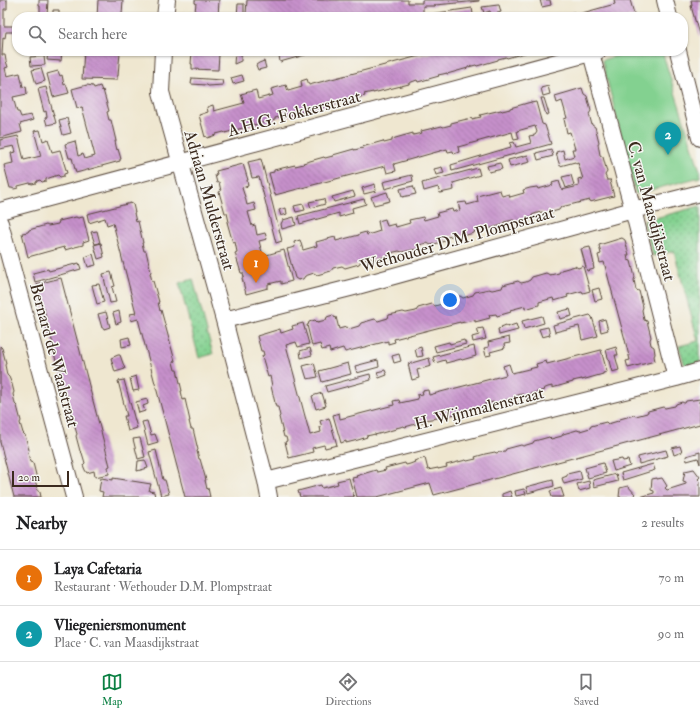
<!DOCTYPE html>
<html lang="en">
<head>
<meta charset="utf-8">
<style>
	body { margin:0; font-family:"IM FELL Double Pica",serif; background:#f6f6f6; color:#202124 }
	.scale { position:absolute; left:12px; bottom:10px; width:57px; box-sizing:border-box; padding-left:4px; border:2px solid #3b2a1e; border-top:0; font-size:11px; line-height:14px; white-space:nowrap; color:#3b2a1e; -webkit-text-stroke:3px #f6f6f2; paint-order:stroke }
	.you { position:absolute; left:450px; top:300px; width:14px; height:14px; margin:-10px; border:3px solid #fff; border-radius:50%; background:#1a73e8; box-shadow:0 0 0 6px #1a73e833 }
	.badge { display:grid; place-items:center; width:26px; height:26px; border-radius:50%; background:#0b8043; color:#fff; font-size:13px; font-weight:700 }
	.pin { position:absolute; translate:-50% -33px; filter:drop-shadow(0 1px 2px #0008) }
	.pin::after { content:''; position:absolute; top:21px; width:14px; height:12px; background:inherit; clip-path:polygon(0 0,100% 0,50% 100%) }
	.list { margin:0; padding:0; list-style:none }
	h2 { display:flex; justify-content:space-between; align-items:center; height:52px; margin:0; padding:0 16px; font-size:17px }
	h2 small { font-size:13px; font-weight:400; color:#757577 }
	.list li { display:grid; grid-template-columns:26px 1fr auto; gap:12px; align-items:center; box-sizing:border-box; height:56px; padding:0 16px; border-top:1px solid #e0e0e0 }
	.list b { display:block; font-size:15px; white-space:nowrap }
	.list p { margin:0; font-size:13px; white-space:nowrap; color:#757577 }
	.list em { font-size:13px; font-style:normal; color:#757577 }
	.icon { flex:none; width:22px; height:22px; fill:none; stroke:currentColor; stroke-width:2; stroke-linecap:round; stroke-linejoin:round }
	.map { position:relative; flex:none; width:700px; height:497px; overflow:hidden }
	.search { position:absolute; background:#fff; box-shadow:0 1px 3px #0004; left:12px; right:12px; top:12px; height:44px; display:flex; align-items:center; gap:10px; box-sizing:border-box; padding:0 14px; border-radius:16px; color:#757577; font-size:15px }
	.sheet { height:164px; background:#fff }
	nav { display:flex; justify-content:space-around; align-items:center; box-sizing:border-box; height:56px; border-top:1px solid #e0e0e0; background:#fff; font-size:11px; color:#757577 }
	nav a { display:grid; justify-items:center; gap:2px }
	nav .on { color:#0b8043 }
	.map>svg:first-child { display:block }
	.grass { fill:#83d190; stroke:#5f7e57 }
	.park { fill:url(#park-dots); stroke:#5f7e57 }
	.building { fill:url(#building-back-hatch) }
	.lines { fill:none; stroke-linecap:round; stroke-linejoin:round }
	.minor-casing { stroke:#564639; stroke-width:18 }
	.minor { stroke:#fff; stroke-width:16 }
	.labels { text-anchor:middle; stroke-width:3; stroke-linejoin:round; paint-order:stroke }
	.street-label { font-size:17px; fill:#3b2a1e; stroke:#f6f6f2 }
</style>
</head>
<body>
<div class="map">
<svg width="700" height="497" viewBox="0 0 700 497">
	<defs>
		<pattern id="park-dots" width="8" height="8" patternUnits="userSpaceOnUse"><rect width="8" height="8" fill="#83d190"/><path d="M2 2h.1M6 6h.1" fill="none" stroke="#6caa75" stroke-width="1.8" stroke-linecap="round"/></pattern>
		<pattern id="building-back-hatch" width="6" height="6" patternUnits="userSpaceOnUse"><rect width="6" height="6" fill="#c690cb"/><path d="M-1 5l2 2M0 0l6 6M5-1l2 2" fill="none" stroke="#a276a4"/></pattern>
	</defs>
	<rect width="100%" height="100%" fill="#f6f6f2"/>
	<filter id="ink" filterUnits="userSpaceOnUse"><feTurbulence type="fractalNoise" baseFrequency=".025" numOctaves="2"/><feDisplacementMap in="SourceGraphic" scale="8" xChannelSelector="R" yChannelSelector="G"/><feConvolveMatrix kernelMatrix="1 2 1 2 8 2 1 2 1" color-interpolation-filters="sRGB"/></filter>
	<filter id="wash" filterUnits="userSpaceOnUse"><feTurbulence type="fractalNoise" baseFrequency=".012" numOctaves="4" result="noise"/><feDisplacementMap in="SourceGraphic" scale="16" xChannelSelector="R" yChannelSelector="G"/><feGaussianBlur stdDeviation="0.9" result="paint"/><feColorMatrix in="noise" values="0 0 0 0 0 0 0 0 0 0 0 0 0 0 0 0 0 1.4 0 .05"/><feComposite in="paint" operator="in"/></filter>
	<g filter="url(#wash)">
		<rect width="100%" height="100%" fill="#efe7d0"/>
		<path class="grass" d="M634,51H662L700,171V177L636,194L602,60Z"/>
		<path class="park" d="M700,206V362L685,366L679,346L698,341L674,251L653,256L644,221Z
			M193,279L213,354L199,358L179,283Z"/>
		<g id="blocks">
			<path class="building" d="M0,0H7V9H4V26H16V32H6L5,38L3,37L2,55H5L6,61L8,67L5,68L7,76L20,73L23,87L26,86L27,94L13,97L17,112H19L21,117L31,115L33,120L20,124L22,132L0,138Z
				M39,0H48L47,16H40V6H39Z
				M98,0H123L122,14H120V17H97Z
				M195,0H219L218,17H194V12H195L196,3H195Z
				M247,0H408V3H422V0H479V1L435,5V6H423V13L427,15V17H264V15L246,14Z
				M540,0H550L551,5L542,7Z
				M614,0H630L635,17H563L562,15L574,12L575,15L615,4Z
				M691,0H700V38L691,6H692Z
				M238,4H244V16H237Z
				M498,5H499L501,12L491,15L490,11L484,13L482,7Z
				M472,8L473,14L461,17H431L430,14Z
				M53,10H59V15L62,16V17H53Z
				M48,51H62L61,61L47,60Z
				M84,51H118V54H120L119,63L118,76H117V80L82,79Z
				M192,51H216V54H219L218,70L192,69V64H191Z
				M235,51H242L241,57V61L234,64Z
				M293,51H319L280,62L279,55Z
				M438,51H527L528,52L507,58L506,57L498,59V60L477,66L476,65L468,67V68L447,74V73L443,74L438,75L439,76L418,82L417,80L409,83V84L373,93V92L364,94L365,96L343,101V100L335,102V104L314,109L313,108L296,114L284,117L283,116L275,118V120L254,125V124L245,126L246,127L225,133L224,132L216,134V135L207,138L206,136L205,137L199,115L208,112L207,107L213,105L214,111L244,103L241,94L256,90L258,99L273,95L271,89L286,85L288,91L302,87L301,81L307,79L309,85Z
				M44,56L45,65L31,66L30,57Z
				M264,61L266,68L258,70L256,65L259,63Z
				M41,68L45,81L36,84L32,70Z
				M58,71L60,76L62,75L64,85L66,84L69,93L53,97L47,74Z
				M242,75L244,81L233,84L231,78Z
				M192,78L222,80L223,85L208,86L207,85L191,84Z
				M87,85L93,86L94,88L100,86L102,91L103,90L109,111L107,112L109,120H111L116,141H115L116,146L117,150L118,149L121,159H120V161L76,173L72,158H69L65,144L75,141L78,156L83,154L85,159L95,156L82,107L77,108L72,89Z
				M548,86L550,94L543,96L541,88Z
				M46,87L56,123L47,125L45,118L47,117L46,111L44,112L38,89Z
				M582,88L584,94L587,96L591,111L589,114L592,125L595,127L597,134L599,142L598,144L600,155L603,157L607,172L605,175L607,180H611L610,181L614,196L590,202V200L561,207L559,210L545,214L542,212L537,213L532,215L531,218L516,222L513,220L504,222L502,225L488,229L485,227L475,230L474,233L466,235L459,237L456,235L452,236L447,237L445,241L431,245L427,243L419,245L417,249L402,252L399,251L390,253L388,256L373,260L370,258L361,261L359,264L345,268L342,266L333,268L331,271L317,275L314,273L305,276L303,279L298,280L295,278L287,249L295,247L294,242L300,240L303,250L317,246L316,242L335,237L336,241L359,235V234L366,232L367,235L374,233L380,231L378,221L385,219L387,226L395,224L396,227L410,223L409,220L423,217L424,220L438,216L437,213L452,209L453,212L460,210L458,203L466,202L467,205L478,202L477,196L500,190L502,196L509,194L510,197L524,193L523,190L530,188L537,187L538,189L553,185L552,183L559,181L562,190L579,186L578,179L581,178V180L583,179L578,163L576,164L575,162L560,166L558,160L556,152L563,150L565,159L574,156L572,149H575L570,132L567,133L564,119L567,118L562,101L557,103L555,96Z
				M541,98H544L549,114L546,115Z
				M531,102V103L536,102L542,124L545,125L551,144L452,171L451,165L511,147L510,143L514,142L516,147L531,143L529,136L535,135L537,132L535,126L517,131L519,139L514,140L512,132L458,147L459,152L454,154L453,151L448,152L447,149L394,164L396,171L387,173L385,166L275,195L269,173L274,172V170L295,165V166L304,164L303,163L324,157L325,158L333,156V155L354,149V150L363,148L362,147L383,141L384,143L392,141V139L413,133V135L422,133L421,131L442,126L443,127L451,125V123L463,120L472,118V119L476,118L481,117L480,115L501,110L502,111L510,109V108Z
				M67,118L71,133L63,135L59,120Z
				M40,130L43,141L48,139L52,152L60,150L67,173L64,174V176L60,177L58,175L46,179V181L42,182L40,180L37,181L36,183L32,184L30,183L18,186V188L14,189L12,188H10L4,165L13,163L11,153L16,152L14,146L0,149V140L18,136L24,160L41,156L34,131Z
				M551,149L553,156L538,160L536,153Z
				M528,155L530,162L510,167L508,160Z
				M261,159L282,241L276,243L259,177L252,178L248,162Z
				M500,163L502,169L489,172L487,166Z
				M243,164L248,180H247L248,186L242,188L245,197L247,205L254,203L256,210L248,212L252,226L255,225L257,235L265,233L267,239L259,241L263,256L284,250L292,281L281,284V281L268,284V288L246,294L242,278L244,277L243,273H241L235,253L237,252L235,242L233,243L227,222H229L227,213H225L219,192L221,191L219,182L217,183L215,175L217,174L216,171Z
				M442,167L444,173L436,175L434,169Z
				M478,168L480,175L453,183L454,190L440,193L438,187L424,191L422,183Z
				M412,175L413,181L385,189L383,182Z
				M571,175L574,185L566,188L562,177Z
				M375,184L376,191L364,194L362,188Z
				M413,186L416,194L402,197L400,189Z
				M353,191L355,196L334,202L332,197Z
				M387,192L390,201L374,205L371,197Z
				M324,199L325,204L311,208L309,202Z
				M364,199L366,204L352,208L353,213L339,217V213L300,224L298,216Z
				M131,203L132,204H133L135,213H134L136,222L138,221L143,243H142L144,251H146L151,272L150,273L152,281H153L159,302H158L160,311L161,310L175,361L173,362L175,370H177L182,391H181L183,400L185,399L190,421H189L191,429H193L198,450L197,451L199,459H200L206,480H205L207,489L208,488L210,497H185L138,319L131,321L130,314L136,313L113,223L107,225L105,218L89,223L87,214Z
				M303,204L305,210L296,212L294,206Z
				M286,208L287,214L281,216L279,210Z
				M76,217L78,218L83,217L89,240L83,242V245L75,247L65,250L64,247L28,257L22,233L28,232L29,230L46,225L48,226L58,224L59,221Z
				M294,217L296,225L282,229L281,224L283,220Z
				M97,231L100,243L95,244L91,232Z
				M622,238L625,240L629,255H627L628,260L631,261L635,277L634,280L636,290L639,291L643,307L642,310L644,320L647,321L651,337L650,340L651,345L654,347L655,354L654,356L655,361L628,368L626,361L630,360L624,336L604,262L600,263L598,255L601,254L599,245Z
				M101,243L104,257L98,259L94,245Z
				M590,247L594,264H593L594,269L587,271L581,249Z
				M93,254L96,265L88,267L85,257Z
				M79,263L81,269L35,282L33,273L48,269L49,271Z
				M575,266L578,268L583,266L590,291L583,293L582,291L567,295L568,297L554,301L553,298L539,302V305L525,309V306L510,310L511,312L497,316L496,314L489,315L490,318L475,322V320L460,323V322L394,339L395,342L388,344V341L345,352L343,348L330,352L329,348L322,350L320,344L312,346L307,325H308L309,322L315,320L317,322L322,321L326,320L327,317L333,315L335,318L336,317L339,329L346,327L349,329L359,326L361,323L375,319L378,321L388,318L389,315L403,312L406,313L416,311L418,308L432,304L435,306L445,303L446,300L460,296L463,298L473,295L475,292L489,289L492,290L502,288L503,285L518,281L521,283L526,282L530,280L532,277L546,273L550,275L559,273L561,270Z
				M111,272L115,286L112,287L116,302L110,303L103,274Z
				M61,278L110,466L108,467L109,474L95,477L94,471L87,473L85,470L83,465L85,463L82,453L80,451L76,436L77,434L74,424L72,423L68,407L69,405L67,395L65,394L60,378L62,376L59,366L57,365L53,349L54,347L51,337L49,336L45,320L46,318L44,308L42,307L38,291L39,289L37,284Z
				M99,284L104,302L97,304L92,285Z
				M599,288L602,299L595,301L592,290Z
				M570,309L572,316L560,319L558,312Z
				M119,311L121,322L116,324L113,313Z
				M106,312L110,327L104,329V328H102L98,314Z
				M590,315L592,317L598,336L582,340L579,326L555,332L553,325Z
				M542,316L544,323L524,329L522,321Z
				M605,319L608,330L601,332L599,321Z
				M303,323L309,344L298,347L296,342L286,345L310,435L321,432L320,427H322L320,421L329,418L337,445L325,448L324,445L312,448L313,452L289,458L285,442L287,441L286,437H284L279,417L280,416L278,407H276L271,386H272L270,376L268,377L262,356L264,355L263,351H261L257,336L280,329L281,333L293,329L292,326Z
				M516,324L518,330L499,335L498,329L502,328L501,327L506,325L507,327Z
				M548,327L550,335L542,337L539,329Z
				M483,328L486,339L473,342L472,337L479,335L477,329Z
				M129,337L131,345L122,347L121,339Z
				M509,337L510,343L504,344L505,348L490,352L491,355L486,356L484,348L489,347L488,342Z
				M464,340L466,344L436,352L434,346L449,342L450,344Z
				M0,346L2,348L6,363L5,365L7,375L9,377L12,384L14,392L13,394L15,404L17,406L21,421L20,423L23,433L25,435L29,450L28,452L30,462L33,463L37,479L35,481L37,486L38,491L40,492L41,497H14L0,442Z
				M474,346L476,356L462,360L461,359L446,363L445,360L435,363L433,357Z
				M421,347L423,356L417,357L415,349Z
				M616,347L618,355H615L619,370L612,372L606,350Z
				M310,348L312,355L301,358L300,351Z
				M601,350L607,372L603,373V374L582,380V379L577,380L573,381V382L552,388V386L548,387L543,389L544,390L523,396V394L518,395L514,397V398L493,404V402L489,403L484,404L485,406L464,412V410L455,412V414L443,417L425,420L426,421L405,427L404,426L396,428V429L375,435V434L371,435L366,436L367,437L358,440L346,443V441L341,443L333,415L339,413L340,419L394,405L393,401L399,400L400,403L418,399L417,395L423,394L422,391L428,390L429,395L506,375L503,366L509,364L512,373L537,367L536,364L546,361L547,364Z
				M399,354L401,361L394,363L392,356Z
				M118,355H120L125,369L115,372L111,358Z
				M429,358L431,366L417,370L419,378L412,380L408,364Z
				M378,360L379,367L357,373L355,366Z
				M314,363L318,377L307,379L303,366Z
				M348,363L351,374L322,382L319,371Z
				M385,370L387,375L379,378L377,372Z
				M370,374L371,380L327,392L325,386Z
				M136,376L139,390L133,391L130,378Z
				M124,380L137,428L128,431L124,416H127L118,381Z
				M322,393L326,406L316,409L312,396Z
				M147,399L148,404L143,406L145,411L139,413L136,402Z
				M700,399V424L434,495L430,483L377,497H357L352,478L357,477L356,476L376,470L377,472L386,470L385,468L405,463L406,465L410,464L415,462L414,461L425,458L428,470L438,468V469L447,467L446,465L466,460L467,461L476,459L475,457L485,454L495,452L496,453L500,452L505,451L506,449L521,445L523,446L533,443L534,441L542,439L549,437L551,439L562,436L563,434L577,430L580,431L590,428L591,426L606,422L608,424L618,421L620,419L634,415L636,416L647,413L648,411L663,407L665,408L675,406L676,404L682,402L684,403H685L686,401Z
				M147,421L151,435L155,434L158,442L148,445L142,422Z
				M140,438L145,457L138,459L133,439Z
				M680,446L682,452L674,455L672,448Z
				M156,450L163,480H165L169,494L161,496L149,452Z
				M666,450L668,456L639,464L638,457Z
				M700,452V464L698,458L687,461L686,456Z
				M622,459L623,461L628,460L630,466L614,471L611,461Z
				M145,460L148,468L137,471L138,461Z
				M603,463L606,473L588,478L585,468Z
				M653,464L655,470L623,480L621,473Z
				M694,469L700,477L698,479L700,481V497H640L654,493V491L651,490L652,479L657,478V479L662,478L667,486L665,488L667,490L686,484V482L683,481L685,471Z
				M580,471L582,479L564,484L562,478L567,476V474Z
				M616,474L618,481L594,487L593,480Z
				M101,478L113,480V478L151,484L149,491L154,492L155,497H102L103,492L99,491Z
				M349,478L354,497H300L298,491L321,485L322,488L338,484L337,481Z
				M553,480L554,486L528,493L526,487Z
				M589,481L590,488L579,491L577,484Z
				M628,486L635,494L633,496V497H619L620,488Z
				M561,488L564,497H552L550,491Z
				M524,489L526,494L516,496L515,491Z
				M510,491L512,497H502V494Z"/>
		</g>
	</g>
	<g filter="url(#ink)">
		<use href="#blocks" fill-opacity="0" stroke="#564639" stroke-width="1"/>
		<g class="lines">
			<g class="minor-casing">
				<path id="minor" d="M665,0L669,17
					M165,17L167,0
					M163,51L161,92L224,320L266,481L269,497
					M678,51L700,138
					M591,53L633,210L676,378
					M0,211L598,51
					M0,223L74,497
					M224,320L354,287L633,210L700,193
					M266,481L676,378L700,371"/>
			</g>
			<use href="#minor" class="minor"/>
		</g>
	</g>
	<g class="labels">
		<g class="street-label">
			<text transform="translate(294 113) rotate(-15)" y="6">A.H.G. Fokkerstraat</text>
			<text transform="translate(210 200) rotate(74)" y="6">Adriaan Mulderstraat</text>
			<text transform="translate(652 211) rotate(75)" y="6">C. van Maasdijkstraat</text>
			<text transform="translate(457 239) rotate(-16)" y="6">Wethouder D.M. Plompstraat</text>
			<text transform="translate(55 355) rotate(75)" y="6">Bernard de Waalstraat</text>
			<text transform="translate(479 408) rotate(-14)" y="6">H. Wijnmalenstraat</text>
		</g>
	</g>
</svg>
<div class="scale">20 m</div>
<div class="you"></div>
<div class="pin badge" style="left:256px;top:283px;background:#e8710a">1</div>
<div class="pin badge" style="left:668px;top:155px;background:#0f9aa8">2</div>
<div class="search"><svg class="icon" aria-label="search" viewBox="0 0 24 24"><circle cx="10" cy="10" r="6"/><path d="M15 15l6 6"/></svg>Search here</div>
</div>
<section class="sheet">
<h2>Nearby<small>2 results</small></h2>
<ul class="list">
<li><span class="badge" style="background:#e8710a">1</span><div><b>Laya Cafetaria</b><p>Restaurant · Wethouder D.M. Plompstraat</p></div><em>70 m</em></li>
<li><span class="badge" style="background:#0f9aa8">2</span><div><b>Vliegeniersmonument</b><p>Place · C. van Maasdijkstraat</p></div><em>90 m</em></li>
</ul>
</section>
<nav>
<a class="on"><svg class="icon" aria-label="map" viewBox="0 0 24 24"><path d="M3 6l6-2 6 2 6-2v14l-6 2-6-2-6 2zM9 4v14M15 6v14"/></svg>Map</a>
<a><svg class="icon" aria-label="directions" viewBox="0 0 24 24"><path d="M12 3l9 9-9 9-9-9zM9 14v-3h6M13 9l2 2-2 2"/></svg>Directions</a>
<a><svg class="icon" aria-label="saved" viewBox="0 0 24 24"><path d="M7 4h10v16l-5-4-5 4z"/></svg>Saved</a>
</nav>
</body>
</html>
